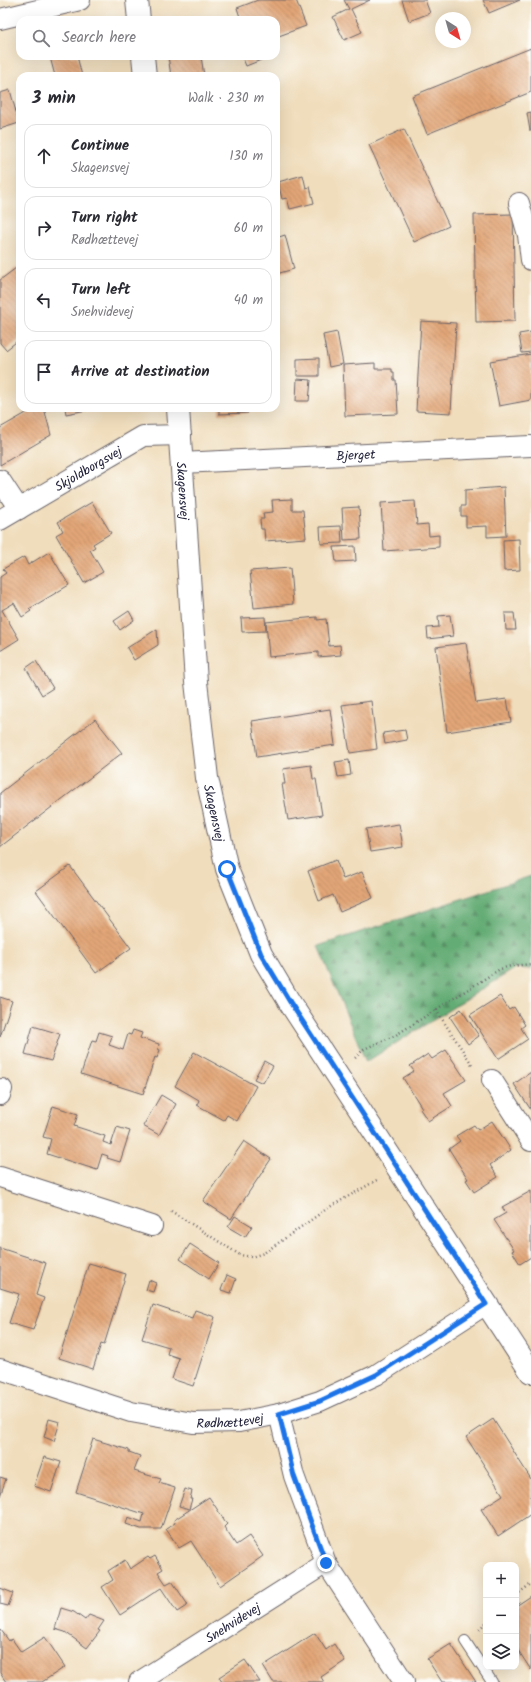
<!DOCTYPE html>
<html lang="en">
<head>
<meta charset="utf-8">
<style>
	body { margin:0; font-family:Kalam,sans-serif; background:#f7f7f7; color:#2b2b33 }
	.controls { position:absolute; right:12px; bottom:12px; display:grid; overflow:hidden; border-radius:8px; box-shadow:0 4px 16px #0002 }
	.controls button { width:36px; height:36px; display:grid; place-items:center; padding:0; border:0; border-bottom:1px solid #e1e1e2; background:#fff; color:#2b2b33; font:20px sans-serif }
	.compass { position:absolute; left:435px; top:12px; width:36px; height:36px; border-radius:50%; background:#fff; box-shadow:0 4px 16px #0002; rotate:143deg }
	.stop { position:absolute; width:12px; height:12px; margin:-9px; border:3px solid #1a73e8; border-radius:50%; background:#fff }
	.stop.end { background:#1a73e8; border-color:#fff; box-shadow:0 1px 4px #0008 }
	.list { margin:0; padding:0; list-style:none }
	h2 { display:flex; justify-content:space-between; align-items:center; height:52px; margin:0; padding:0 16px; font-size:17px }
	h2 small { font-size:13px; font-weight:400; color:#7c7c81 }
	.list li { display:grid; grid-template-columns:26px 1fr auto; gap:12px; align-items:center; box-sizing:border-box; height:64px; margin:0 8px 8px; padding:0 8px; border:1px solid #e1e1e2; border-radius:12px }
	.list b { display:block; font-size:15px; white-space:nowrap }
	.list p { margin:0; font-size:13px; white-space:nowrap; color:#7c7c81 }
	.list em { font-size:13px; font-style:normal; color:#7c7c81 }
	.icon { flex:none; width:22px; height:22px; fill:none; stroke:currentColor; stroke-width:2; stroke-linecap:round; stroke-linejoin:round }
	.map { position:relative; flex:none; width:531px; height:1682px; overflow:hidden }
	.search { position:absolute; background:#fff; box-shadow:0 4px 16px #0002; left:16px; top:16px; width:264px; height:44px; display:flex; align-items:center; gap:10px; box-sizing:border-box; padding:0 14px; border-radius:12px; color:#7c7c81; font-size:15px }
	.panel { position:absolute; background:#fff; box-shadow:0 4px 16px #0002; left:16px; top:72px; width:264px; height:340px; border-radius:12px }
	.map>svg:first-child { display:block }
	.forest { fill:url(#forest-firs); stroke:#436758 }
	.building { fill:url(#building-back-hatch) }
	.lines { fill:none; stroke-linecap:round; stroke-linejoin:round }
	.service-casing { stroke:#6a6368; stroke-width:12 }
	.minor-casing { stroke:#6a6368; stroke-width:22 }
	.tertiary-casing { stroke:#6a6368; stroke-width:24 }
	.path { stroke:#6a6368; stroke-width:2.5; stroke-dasharray:1 3; stroke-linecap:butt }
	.service { stroke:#fff; stroke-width:10 }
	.minor { stroke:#fff; stroke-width:20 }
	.tertiary { stroke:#fff; stroke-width:22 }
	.route { stroke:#1a73e8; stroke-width:5 }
	.labels { text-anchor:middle; stroke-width:4; stroke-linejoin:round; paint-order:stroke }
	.street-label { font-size:13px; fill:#22223b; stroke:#fdfcf7 }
</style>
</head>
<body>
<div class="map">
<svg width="531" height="1682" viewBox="0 0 531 1682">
	<defs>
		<pattern id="forest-firs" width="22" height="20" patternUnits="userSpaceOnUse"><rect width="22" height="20" fill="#64ac74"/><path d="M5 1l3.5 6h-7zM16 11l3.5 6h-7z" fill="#528c60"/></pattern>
		<pattern id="building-back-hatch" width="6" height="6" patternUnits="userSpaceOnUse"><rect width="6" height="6" fill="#e2a677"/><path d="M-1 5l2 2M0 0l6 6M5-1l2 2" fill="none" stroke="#b78763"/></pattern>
	</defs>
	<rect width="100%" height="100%" fill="#fdfcf7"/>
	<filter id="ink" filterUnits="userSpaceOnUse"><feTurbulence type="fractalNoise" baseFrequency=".025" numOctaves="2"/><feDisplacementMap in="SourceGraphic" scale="8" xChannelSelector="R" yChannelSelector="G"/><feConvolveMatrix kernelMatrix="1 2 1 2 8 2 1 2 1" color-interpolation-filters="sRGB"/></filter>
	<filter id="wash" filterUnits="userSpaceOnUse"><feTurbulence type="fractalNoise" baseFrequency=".012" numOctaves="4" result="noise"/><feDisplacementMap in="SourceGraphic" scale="16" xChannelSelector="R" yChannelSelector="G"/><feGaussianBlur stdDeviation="0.9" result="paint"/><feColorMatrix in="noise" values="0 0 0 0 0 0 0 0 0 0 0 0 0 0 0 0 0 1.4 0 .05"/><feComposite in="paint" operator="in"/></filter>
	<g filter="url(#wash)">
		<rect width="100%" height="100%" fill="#f0ddbc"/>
		<path class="forest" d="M531,876V969L516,968L366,1062L318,946Z"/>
		<g id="blocks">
			<path class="building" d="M258,0H296L306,26L276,37V20H241L237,8Z
				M344,0H370L351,9L362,32L344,40L333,17L349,9Z
				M402,0H425L430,13L409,21Z
				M483,0H520L489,13Z
				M531,48V92L427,134L412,96Z
				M55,56H77L82,76H55L50,57Z
				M168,56H201L204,76H171Z
				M242,56H260L261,60L246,66Z
				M10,90L19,123L0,129V93Z
				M531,112V131H530L527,113Z
				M404,129L449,226L414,242L369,145Z
				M303,175L306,188L310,187L314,203L290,209L287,198L282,199L278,182Z
				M513,214L515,321L476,322L474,215Z
				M285,235L294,269L276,274V238Z
				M16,268L20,278V339L6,350L0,343V280Z
				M421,321L456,323L451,413L416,411Z
				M337,332L343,364L329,367L323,335Z
				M531,332V352L522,353L519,334Z
				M531,354V400L499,406L490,361Z
				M319,358V376H297V359Z
				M375,363V369H392V372H394V380H396L398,414L345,416L343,365Z
				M297,379L311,380L309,401H296Z
				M25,408H44L51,435L0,465V428L28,412Z
				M65,408H87V410L66,414Z
				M219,408H247L248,413L219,414Z
				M504,487L506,536L487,537V526L466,527V516H461V506H465V490Z
				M292,499V510H303L306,538L265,541L264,529H261L260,519H264L263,513L273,512L272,500Z
				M415,501L417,525L428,524L429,536L439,535V547L384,551L381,503Z
				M92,502L111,533L93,544L95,547L90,550L103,572L84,583L56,535L63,531L58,522Z
				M359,507L361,539L344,540L342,508Z
				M341,526L342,543L321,544L320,527Z
				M519,539L520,570L504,571L503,540Z
				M355,546L356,561L336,562L334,547Z
				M49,552L69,585L29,609L31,611L22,617L14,603L2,610L19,639L0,651V577L6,573L3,569L24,557L28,565Z
				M290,568L293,604L254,608L250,571Z
				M129,611L134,620L120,630L114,621Z
				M505,613H514L516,630H506Z
				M450,615L453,636L428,639L427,628L439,627L438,616Z
				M265,617L266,631L242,632L241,618Z
				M317,617V620L326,619L329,646L340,645L341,655L318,657V652L269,657L266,622Z
				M157,629L158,645L134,660L127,648Z
				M466,643L476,703L507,699L511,722L447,732L436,647Z
				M36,661L53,688L42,695L26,668Z
				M371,701L377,749L350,753L342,705Z
				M330,709L335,745L257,757L252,721Z
				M95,719L122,753L0,847V793Z
				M405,730L407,740L385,744L383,733Z
				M349,760L351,775L338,777L335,762Z
				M311,765L313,779H316L322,815L288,820L282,784H285L283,769Z
				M399,824L403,847L370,852L366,829Z
				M336,860L343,879L362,872L373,898L340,912L333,895L319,901L308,871Z
				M70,866L131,948L96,973L36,891Z
				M500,996L509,1010L514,1007L525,1025L521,1028L528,1039L498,1059L470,1015Z
				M0,997L12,1001L0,1037Z
				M461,1009L479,1036L468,1044L450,1017Z
				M33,1026L60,1034L51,1061L25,1054Z
				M133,1030L142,1033L140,1038L159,1044L158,1049L160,1050L157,1058L155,1057L143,1094L81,1074L92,1040L96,1041L99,1032L112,1036L109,1045L123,1050L128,1034L131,1035Z
				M446,1050L466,1080L444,1093L452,1106L428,1121L420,1109L422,1108L403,1078L414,1071L410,1066L428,1054L432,1059Z
				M194,1052L256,1086L237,1121L227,1115L224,1120L197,1105L199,1100L175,1086Z
				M264,1061L273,1066L263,1083L254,1079Z
				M531,1072V1110L514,1084Z
				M161,1095L176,1104L159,1135L143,1126Z
				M53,1106L78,1114L74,1126L105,1136L103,1142L111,1145L117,1127L130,1131L120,1162L107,1158L108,1156L102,1154L97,1170L47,1154L51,1139L43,1137Z
				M492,1121L511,1150L490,1165L498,1177L474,1192L466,1180L468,1179L449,1149L460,1141L456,1136L474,1125L478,1130Z
				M244,1141L271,1159L231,1219L203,1201Z
				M531,1191V1257L520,1264L512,1251L514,1250L494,1220L506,1213L502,1207Z
				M235,1216L252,1226L245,1237L228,1227Z
				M190,1244L219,1263L209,1279L180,1259Z
				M0,1248L46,1263L36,1295L44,1298L33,1330L9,1323L19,1294L0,1288Z
				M89,1263L126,1274L104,1345L101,1344L93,1369L59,1358Z
				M227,1275L236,1279L231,1293L221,1290Z
				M149,1280L156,1283L153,1292L146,1290Z
				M153,1305L192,1318L195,1310L215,1317L193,1386L172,1379L179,1358L167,1354L169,1347L142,1339Z
				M49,1419L60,1422L54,1441L44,1437Z
				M493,1419L531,1479V1514L498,1536L481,1509L503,1495L466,1437Z
				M93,1439L129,1450V1452L140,1456L134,1471L161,1479L159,1483L175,1488L161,1529H141L126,1524L128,1517L142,1522L144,1514L76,1492Z
				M44,1457L61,1462L51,1492L34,1486Z
				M0,1477L6,1479L0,1496Z
				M185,1489L192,1491L190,1499H192L189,1509L179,1506Z
				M209,1497L227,1524L224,1527L236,1545L249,1536L263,1556L220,1586L191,1541L179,1548L166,1529L175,1523L174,1520Z
				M155,1556L163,1569L158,1572L166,1584L172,1581L188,1605L177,1612L161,1588L120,1615L102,1587L113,1580L108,1571L125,1560L130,1569L148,1557L150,1559Z
				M0,1588L13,1593L8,1606L0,1604Z
				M531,1596V1670L516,1647V1606Z
				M61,1608L74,1612L85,1620L89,1615L104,1621L98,1630L100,1631L87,1648L65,1632L55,1629Z
				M1,1630L9,1641L12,1639L21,1652L45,1637L65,1667L42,1682H6L0,1673V1631Z
				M315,1633L326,1650L334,1644L345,1661L321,1677L324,1682H273L263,1666Z
				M451,1644L476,1682H442L427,1659Z
				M245,1660L260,1682H222L219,1677Z"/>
		</g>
	</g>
	<g filter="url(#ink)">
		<use href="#blocks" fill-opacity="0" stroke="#6a6368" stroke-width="1"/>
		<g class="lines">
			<g class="service-casing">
				<path id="service" d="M465,1641L492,1682"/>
			</g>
			<g class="minor-casing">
				<g id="minor">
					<path d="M0,19L80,0"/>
					<path d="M519,203L528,235L531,260"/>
					<path id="s1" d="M181,463L531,446"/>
					<path d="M0,480L19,509"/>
					<path id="s2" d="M0,520L143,436L181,435"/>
					<path d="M492,1080L531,1141"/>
					<path d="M0,1095L2,1089"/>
					<path d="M0,1177L152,1226"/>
					<path id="s3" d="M0,1369L131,1412L193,1423L239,1422L279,1414L320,1401L376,1375L486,1304"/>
					<path d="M279,1414L294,1476L326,1563L404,1682"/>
					<path id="s4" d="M139,1682L326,1563"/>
				</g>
			</g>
			<g class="tertiary-casing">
				<g id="tertiary">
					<path d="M137,0L139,20"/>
					<path d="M143,56L145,76"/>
					<path id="s5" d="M178,408L196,682L207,778L227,869L261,954L290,1003L531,1372"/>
				</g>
			</g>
			<path class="path" d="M436,1010L473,1066
				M355,1058L364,1049L396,1035L500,969L511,966L531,964
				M171,1211L240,1255L251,1257L264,1253L328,1208L377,1180
				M516,1595L531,1584
				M479,1629L486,1623"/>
			<use href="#service" class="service"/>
			<use href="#minor" class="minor"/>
			<use href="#tertiary" class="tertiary"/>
		</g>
	</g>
	<g class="lines" filter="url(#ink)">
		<path class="route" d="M227,869L261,954L290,1002L486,1304L376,1375L320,1401L279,1414L294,1476L326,1563"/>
	</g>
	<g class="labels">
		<g class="street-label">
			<text dy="5" stroke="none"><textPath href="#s1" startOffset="175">Bjerget</textPath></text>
			<text dy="5" stroke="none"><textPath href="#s2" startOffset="102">Skjoldborgsvej</textPath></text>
			<text dy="5" stroke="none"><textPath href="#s5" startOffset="83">Skagensvej</textPath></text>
			<text dy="5" stroke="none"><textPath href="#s5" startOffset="407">Skagensvej</textPath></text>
			<text dy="5" stroke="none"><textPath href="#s3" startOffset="238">Rødhættevej</textPath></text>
			<text dy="5" stroke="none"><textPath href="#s4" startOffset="111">Snehvidevej</textPath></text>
		</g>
	</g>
</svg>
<div class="controls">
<button>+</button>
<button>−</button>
<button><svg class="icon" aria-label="layers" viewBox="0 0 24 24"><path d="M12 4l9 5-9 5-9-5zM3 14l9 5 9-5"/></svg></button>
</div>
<svg class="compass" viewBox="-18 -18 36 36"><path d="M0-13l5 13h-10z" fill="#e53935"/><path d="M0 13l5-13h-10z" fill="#7c7c81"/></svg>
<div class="stop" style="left:227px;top:869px"></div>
<div class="stop end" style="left:326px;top:1563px"></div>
<div class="search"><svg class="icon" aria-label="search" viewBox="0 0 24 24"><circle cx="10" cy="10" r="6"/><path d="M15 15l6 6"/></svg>Search here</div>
<section class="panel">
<h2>3 min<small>Walk · 230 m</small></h2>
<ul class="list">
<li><svg class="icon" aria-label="ahead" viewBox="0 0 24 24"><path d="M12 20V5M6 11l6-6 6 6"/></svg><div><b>Continue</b><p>Skagensvej</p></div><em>130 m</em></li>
<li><svg class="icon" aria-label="right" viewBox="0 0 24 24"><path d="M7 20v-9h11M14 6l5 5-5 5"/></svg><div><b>Turn right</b><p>Rødhættevej</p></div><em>60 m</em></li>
<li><svg class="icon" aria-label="left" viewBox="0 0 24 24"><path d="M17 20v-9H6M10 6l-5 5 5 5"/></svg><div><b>Turn left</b><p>Snehvidevej</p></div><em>40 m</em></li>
<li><svg class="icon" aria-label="arrive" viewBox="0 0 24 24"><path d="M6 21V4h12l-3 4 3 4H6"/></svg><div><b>Arrive at destination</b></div></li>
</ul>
</section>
</div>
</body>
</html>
